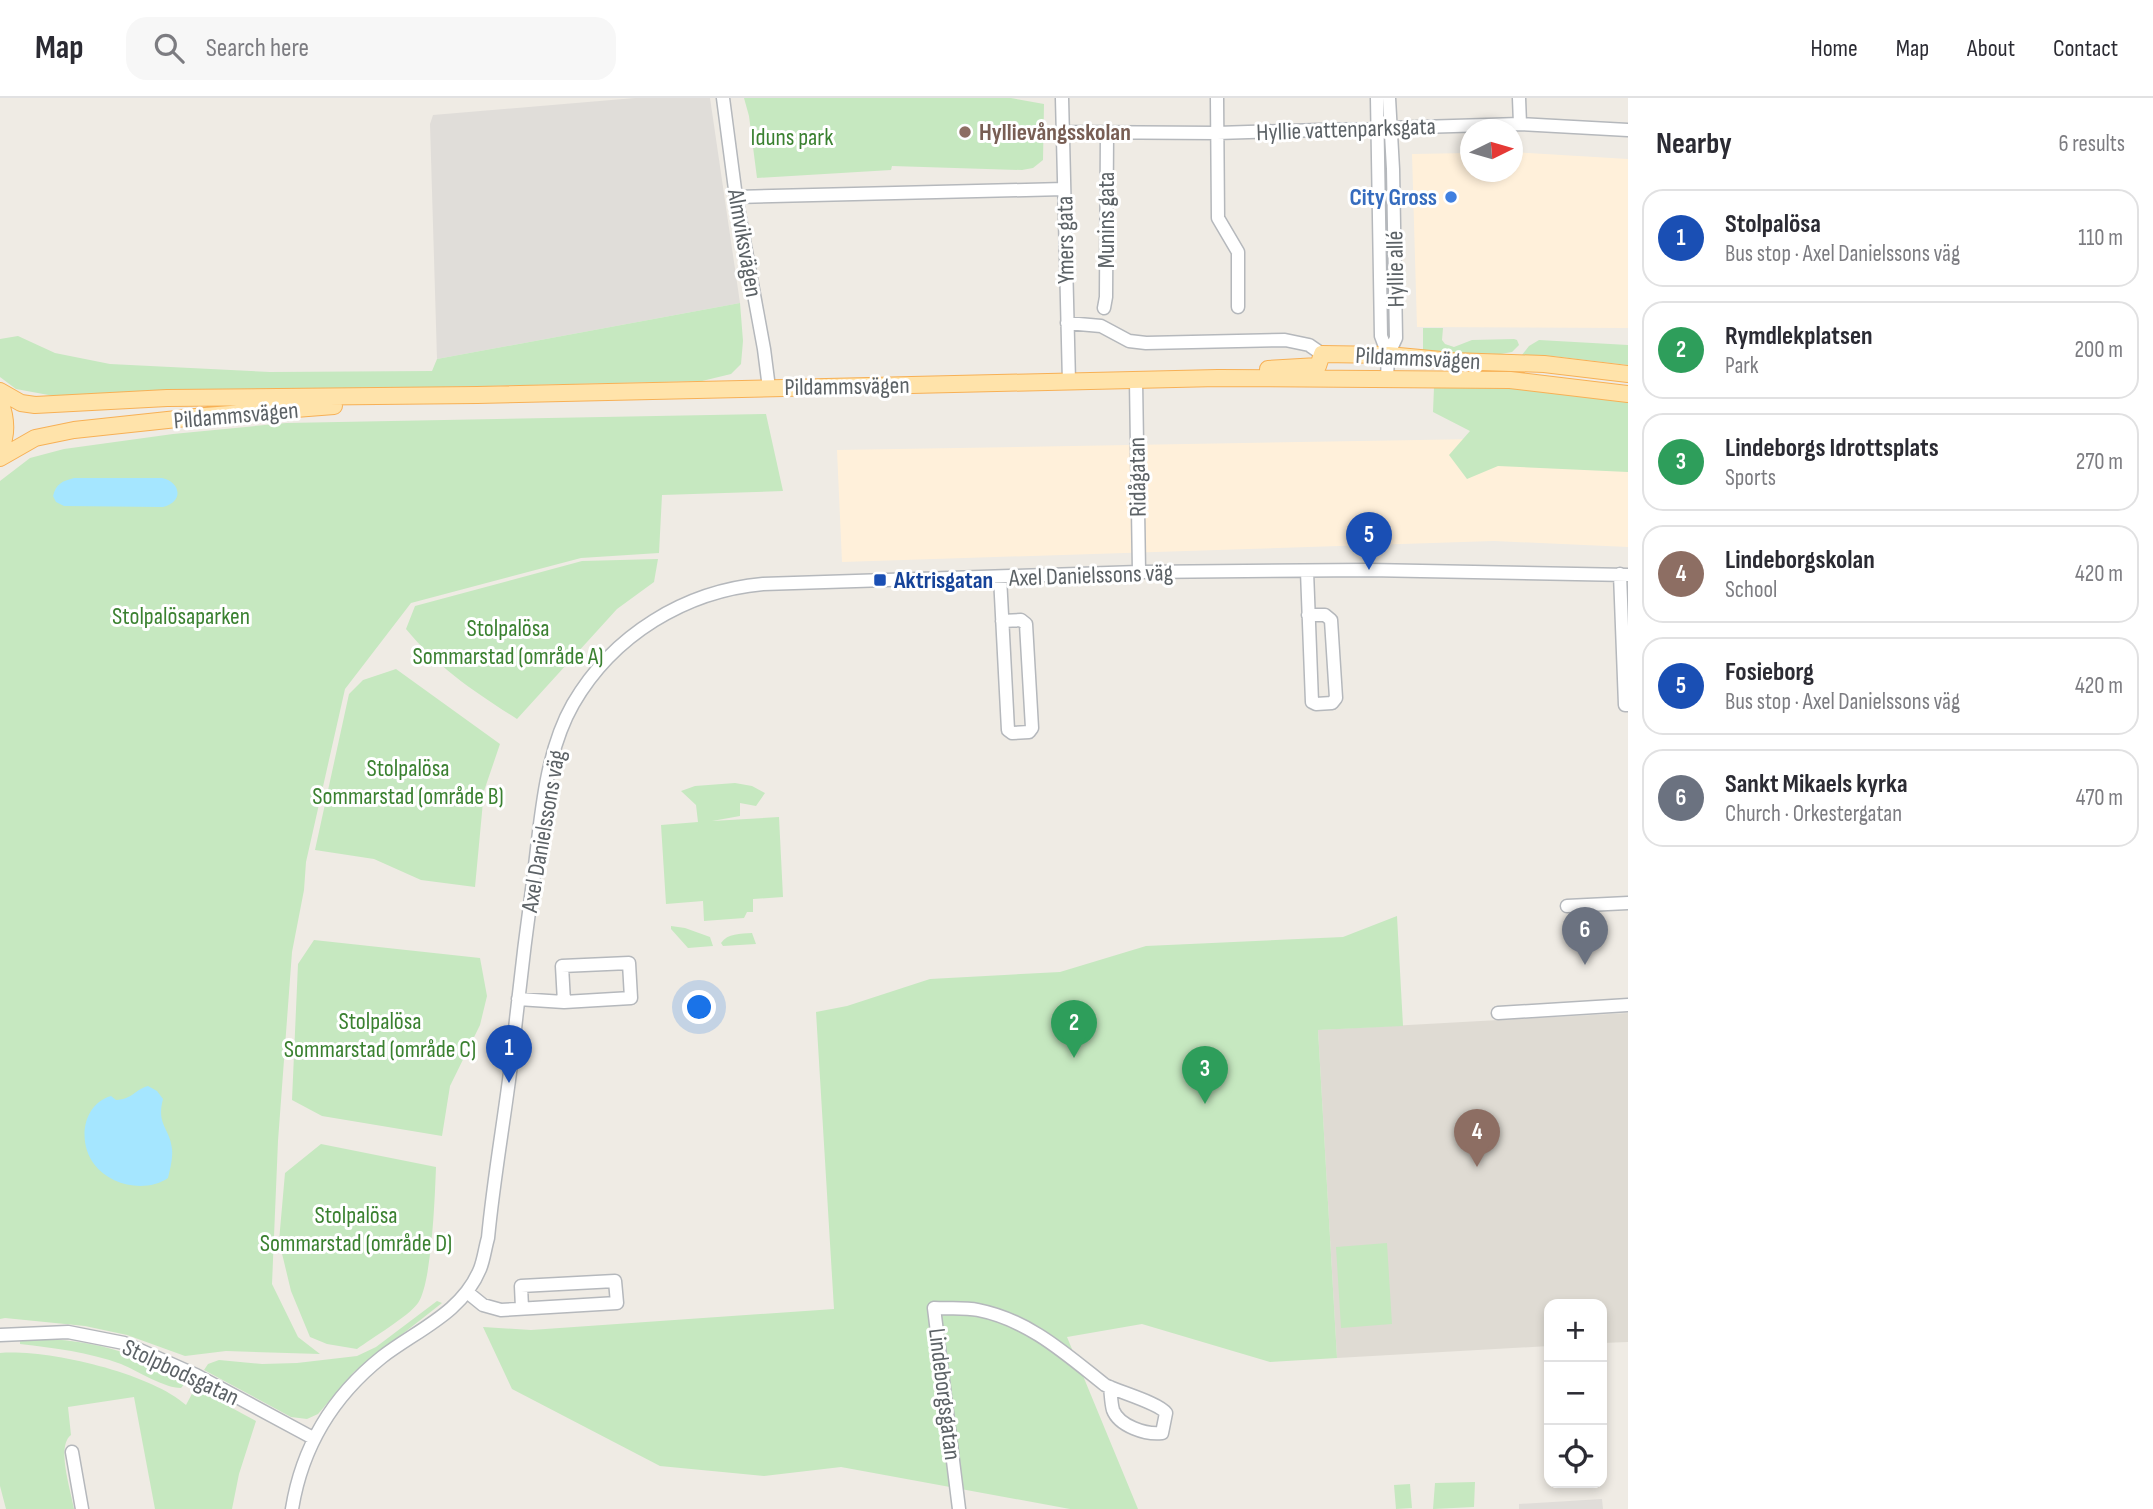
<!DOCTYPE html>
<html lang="en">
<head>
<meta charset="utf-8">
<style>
	body { margin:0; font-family:"Sofia Sans Condensed",sans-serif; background:#f7f7f7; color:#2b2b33 }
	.controls { position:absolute; right:21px; bottom:21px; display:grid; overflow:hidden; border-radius:14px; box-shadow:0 4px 10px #0003 }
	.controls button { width:63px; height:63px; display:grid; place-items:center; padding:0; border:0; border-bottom:2px solid #e1e1e2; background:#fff; color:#2b2b33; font:35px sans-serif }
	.compass { position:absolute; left:1460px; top:21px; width:63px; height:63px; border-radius:50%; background:#fff; box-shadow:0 4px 10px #0003; rotate:85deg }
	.you { position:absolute; left:700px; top:910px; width:24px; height:24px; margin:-18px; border:5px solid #fff; border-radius:50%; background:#1a73e8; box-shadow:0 0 0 10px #1a73e833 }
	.badge { display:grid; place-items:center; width:46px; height:46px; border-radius:50%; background:#0f766e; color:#fff; font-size:23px; font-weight:700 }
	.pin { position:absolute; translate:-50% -58px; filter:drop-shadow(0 2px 4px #0008) }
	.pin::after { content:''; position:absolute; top:37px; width:24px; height:21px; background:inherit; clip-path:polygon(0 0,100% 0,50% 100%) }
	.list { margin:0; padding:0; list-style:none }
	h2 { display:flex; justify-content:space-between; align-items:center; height:91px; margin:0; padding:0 28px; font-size:30px }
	h2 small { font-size:23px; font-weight:400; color:#7c7c81 }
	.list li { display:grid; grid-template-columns:46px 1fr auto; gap:21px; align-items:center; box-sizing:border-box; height:98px; margin:0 14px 14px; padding:0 14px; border:2px solid #e1e1e2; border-radius:21px }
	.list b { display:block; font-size:26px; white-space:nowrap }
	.list p { margin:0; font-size:23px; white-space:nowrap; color:#7c7c81 }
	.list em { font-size:23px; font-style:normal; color:#7c7c81 }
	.icon { flex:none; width:38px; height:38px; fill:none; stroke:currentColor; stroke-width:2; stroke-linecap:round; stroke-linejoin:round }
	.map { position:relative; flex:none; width:1628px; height:1411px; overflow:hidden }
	header { display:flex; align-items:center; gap:42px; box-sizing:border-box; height:98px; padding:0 35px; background:#fff; border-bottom:2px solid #e1e1e2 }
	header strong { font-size:33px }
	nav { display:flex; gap:38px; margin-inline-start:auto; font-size:24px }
	.search { width:490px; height:63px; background:#f7f7f7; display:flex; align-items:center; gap:18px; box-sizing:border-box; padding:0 24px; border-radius:21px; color:#7c7c81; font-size:26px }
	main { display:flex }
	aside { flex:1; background:#fff }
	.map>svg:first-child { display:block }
	.commercial { fill:#fff0da }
	.industrial { fill:#e0ddd9 }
	.education { fill:#dfdbd3 }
	.green { fill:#c6e8c0 }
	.water { fill:#a5e6ff }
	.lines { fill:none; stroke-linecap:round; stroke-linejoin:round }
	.minor-casing { stroke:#b5b8bc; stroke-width:15 }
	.major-casing { stroke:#f7b055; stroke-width:18 }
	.minor { stroke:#fff; stroke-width:12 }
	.major { stroke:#ffe3aa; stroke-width:16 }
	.education-dot { fill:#8d6e63; stroke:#fff; stroke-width:2.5 }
	.shop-dot { fill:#3f7fe0; stroke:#fff; stroke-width:2.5 }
	.transit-dot { fill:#1a4fb4; stroke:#fff; stroke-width:2.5 }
	.labels { text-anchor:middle; stroke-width:6; stroke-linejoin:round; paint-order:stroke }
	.street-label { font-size:24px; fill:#5c6266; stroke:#fff }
	.education-label { font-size:24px; font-weight:bold; fill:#785e54; stroke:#fff; text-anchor:start }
	.park-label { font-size:24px; fill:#3a8130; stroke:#fff }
	.shop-label { font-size:24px; font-weight:bold; fill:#366cbe; stroke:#fff; text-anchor:end }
	.transit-label { font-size:24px; font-weight:bold; fill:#164399; stroke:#fff; text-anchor:start }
</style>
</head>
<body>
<header>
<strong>Map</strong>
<div class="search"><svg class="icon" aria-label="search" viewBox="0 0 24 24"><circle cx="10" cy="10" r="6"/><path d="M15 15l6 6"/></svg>Search here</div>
<nav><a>Home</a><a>Map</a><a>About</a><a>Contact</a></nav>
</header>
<main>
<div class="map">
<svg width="1628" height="1411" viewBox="0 0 1628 1411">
	<rect width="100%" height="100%" fill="#efebe4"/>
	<path class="commercial" d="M1513,54L1628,61V230L1417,229L1412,56L1470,55V74H1512Z
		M1478,341L1628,357V449L1494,443L842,464L837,352Z"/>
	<path class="industrial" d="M635,0H710L740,205L437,261L430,26L433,17Z
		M1602,1401L1603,1411H1519V1406Z"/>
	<path class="education" d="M1628,915V1244L1602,1245V1206H1549V1248L1337,1260L1318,932Z"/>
	<path class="green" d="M744,0H1011L1044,6L1043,62L1033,70L1022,72L892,68L891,72L757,80L749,18Z
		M740,205L743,243L741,266L731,276L702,283L54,298L16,291L0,279V241L18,238L55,255L110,266L270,274L432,273L437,261Z
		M1423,230H1443L1442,242L1445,246L1454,249L1472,242L1514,241L1517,242L1519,247L1512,254L1501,256L1423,254Z
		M1539,242L1628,247V267L1552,258L1522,257L1529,248Z
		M1434,289H1510L1628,299V374L1498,368L1467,381L1449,357L1470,333L1433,314Z
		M766,316L783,393L662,397L659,455L581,460L411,505L345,591L306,764L304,792L292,854L278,1043L272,1186L298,1239L320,1256L226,1253L185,1258L127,1237L85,1228L5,1220L0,1221V383L30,360L64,351L173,336L286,325Z
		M658,461L654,484L617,511L517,621C476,595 437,569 406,531L415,508L582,463Z
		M396,571L500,646L484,693L475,789L421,782L374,761L315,752L349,596L363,582Z
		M735,685L752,688L765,695L756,708L740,705V718L712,723L779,719L783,799L753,801V814H747L744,820L704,823L703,803L666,806L661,727L698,724L696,707L681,693L695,688Z
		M1397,818L1403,928L1318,932L1337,1260L1270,1264L1142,1226L1067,1239L1138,1411H1070L841,1369L764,1378L660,1368L512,1291L483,1229L531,1232L834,1211L816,914L847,908L930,881L1060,874L1146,848L1343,839Z
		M671,828L685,830L710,839L713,848L688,850L671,831Z
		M752,835L756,846L723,848L721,845C728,835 740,836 752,835Z
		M314,842L480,860L487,898L480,927L450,988L442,1038L322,1018L292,1002L298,866Z
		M321,1046L436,1069C435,1096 432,1185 418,1205C409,1218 372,1240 357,1251L327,1246L310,1239L291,1193L279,1143L285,1075Z
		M1387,1145L1392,1226L1341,1230L1336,1149Z
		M437,1203L442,1205L354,1274L318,1316L307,1321L291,1319L204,1272L208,1266L219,1262L262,1266L297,1265L357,1258L376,1249Z
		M45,1241C100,1243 139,1257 187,1283L181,1290C164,1290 138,1273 121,1266C88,1254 55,1250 20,1246V1242Z
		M0,1255C48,1251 150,1275 186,1307L195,1290L256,1323L239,1376L232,1411H155L134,1299L68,1309L71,1337C56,1348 71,1393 74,1411H6L0,1388Z
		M1475,1384L1474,1409L1433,1411L1435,1385Z
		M1410,1386L1412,1410L1396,1411L1394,1387Z"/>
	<path class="water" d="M74,380H162C181,384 184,404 163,409L64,408L56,404L53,398C56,386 62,383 74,380Z
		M148,988L157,993L163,1001C156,1027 170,1030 172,1051C173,1060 170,1072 168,1080C146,1095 110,1088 94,1066C77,1043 83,1006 111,998L116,1002C133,1001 134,992 148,988Z"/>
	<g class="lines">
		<g class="minor-casing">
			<path id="minor" d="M723,0L736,99L764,251L769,290
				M1062,0L1069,284
				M1217,0L1218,120L1238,154V209
				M1377,0L1381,238L1388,257
				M1519,0L1520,26
				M1063,34L1217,35L1520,26L1628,32
				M736,99L1064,91
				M1104,210L1106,199L1107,34
				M1067,225L1101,228L1129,243L1146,245L1285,242L1309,247L1322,256
				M1387,281L1388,257L1396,240L1393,71L1389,0
				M1136,283L1139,474
				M1307,473L1312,604L1316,606L1332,605L1336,600L1331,522L1325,517H1308
				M1620,476L1625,607H1628
				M1000,479L1008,632L1012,635L1029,634L1032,630L1026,526L1021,522L1002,523
				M1567,808L1628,805
				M518,901L564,904L631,900L629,865L562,868L564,904
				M1498,915L1628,907
				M467,1194L483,1207L501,1212L617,1205L615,1183L521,1188L522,1210
				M0,1237L68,1234L124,1245L196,1277L313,1340
				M72,1354L82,1411
				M292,1411C302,1349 333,1298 382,1259C417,1232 462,1215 480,1171C484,1161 485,1150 488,1140C494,1076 506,1013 513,950C519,892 526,834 534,776C541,720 545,655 573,606C613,537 685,493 763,486L1139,474L1369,472L1628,477
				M959,1411L934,1210C948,1211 964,1209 978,1212C1029,1222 1066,1256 1105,1287C1119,1294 1159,1305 1166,1315L1162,1335C1146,1337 1119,1328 1113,1312C1111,1305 1111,1296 1110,1289"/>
		</g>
		<g class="major-casing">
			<path id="major" d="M1268,271L1318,268L1322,256L1388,257L1452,263L1544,266L1628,276
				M0,293L21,305L35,307L167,300L477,297L1218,280L1510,282L1628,296
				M0,303C6,319 8,336 0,352
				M0,360L35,340L74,332L205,318L334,308"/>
		</g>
		<use href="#minor" class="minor"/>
		<use href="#major" class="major"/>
	</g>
	<circle class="education-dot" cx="965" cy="34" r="7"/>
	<circle class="shop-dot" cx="1451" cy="99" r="7"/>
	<rect class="transit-dot" x="873" y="475" width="14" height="14" rx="3.5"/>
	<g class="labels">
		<g class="street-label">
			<text transform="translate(1346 31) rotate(-2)" y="8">Hyllie vattenparksgata</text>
			<text transform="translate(1106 122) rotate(-90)" y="8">Munins gata</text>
			<text transform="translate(1065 142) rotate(-91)" y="8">Ymers gata</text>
			<text transform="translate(745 145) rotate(80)" y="8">Almviksvägen</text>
			<text transform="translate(1395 171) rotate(-91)" y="8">Hyllie allé</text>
			<text transform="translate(1418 260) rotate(3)" y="8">Pildammsvägen</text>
			<text transform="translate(847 288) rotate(-1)" y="8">Pildammsvägen</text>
			<text transform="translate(236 317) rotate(-5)" y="8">Pildammsvägen</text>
			<text transform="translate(1137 379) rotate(-91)" y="8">Ridågatan</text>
			<text transform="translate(1091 477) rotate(-2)" y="8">Axel Danielssons väg</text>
			<text transform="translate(543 733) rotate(-80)" y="8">Axel Danielssons väg</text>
			<text transform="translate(181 1274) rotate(25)" y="8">Stolpbodsgatan</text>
			<text transform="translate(945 1296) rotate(83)" y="8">Lindeborgsgatan</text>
		</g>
		<g class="education-label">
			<text x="979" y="42">Hyllievångsskolan</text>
		</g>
		<g class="park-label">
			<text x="792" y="47">Iduns park</text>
			<text x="181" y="526">Stolpalösaparken</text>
			<text x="508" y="538">Stolpalösa<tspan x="508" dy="28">Sommarstad (område A)</tspan></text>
			<text x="408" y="678">Stolpalösa<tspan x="408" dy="28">Sommarstad (område B)</tspan></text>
			<text x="380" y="931">Stolpalösa<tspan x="380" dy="28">Sommarstad (område C)</tspan></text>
			<text x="356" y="1125">Stolpalösa<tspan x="356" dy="28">Sommarstad (område D)</tspan></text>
		</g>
		<g class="shop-label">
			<text x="1437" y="107">City Gross</text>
		</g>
		<g class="transit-label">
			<text x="894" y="490">Aktrisgatan</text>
		</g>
	</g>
</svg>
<div class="controls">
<button>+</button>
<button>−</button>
<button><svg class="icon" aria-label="locate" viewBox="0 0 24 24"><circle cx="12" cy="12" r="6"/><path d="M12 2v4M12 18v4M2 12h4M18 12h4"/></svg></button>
</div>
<svg class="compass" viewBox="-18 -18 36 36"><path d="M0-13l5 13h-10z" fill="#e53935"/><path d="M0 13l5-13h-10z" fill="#7c7c81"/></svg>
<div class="you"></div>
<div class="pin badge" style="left:509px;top:985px;background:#1a4fb4">1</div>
<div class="pin badge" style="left:1074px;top:960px;background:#2e9e5b">2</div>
<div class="pin badge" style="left:1205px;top:1006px;background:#2e9e5b">3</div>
<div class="pin badge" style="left:1477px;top:1069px;background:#8d6e63">4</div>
<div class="pin badge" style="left:1369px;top:472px;background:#1a4fb4">5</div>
<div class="pin badge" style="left:1585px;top:867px;background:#6b7280">6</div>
</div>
<aside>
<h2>Nearby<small>6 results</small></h2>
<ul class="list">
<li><span class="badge" style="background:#1a4fb4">1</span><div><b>Stolpalösa</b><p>Bus stop · Axel Danielssons väg</p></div><em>110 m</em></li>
<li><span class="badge" style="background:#2e9e5b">2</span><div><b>Rymdlekplatsen</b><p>Park</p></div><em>200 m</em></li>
<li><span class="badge" style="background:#2e9e5b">3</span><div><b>Lindeborgs Idrottsplats</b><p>Sports</p></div><em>270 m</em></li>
<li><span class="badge" style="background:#8d6e63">4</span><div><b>Lindeborgskolan</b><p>School</p></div><em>420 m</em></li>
<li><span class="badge" style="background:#1a4fb4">5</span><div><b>Fosieborg</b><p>Bus stop · Axel Danielssons väg</p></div><em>420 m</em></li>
<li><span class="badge" style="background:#6b7280">6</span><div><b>Sankt Mikaels kyrka</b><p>Church · Orkestergatan</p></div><em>470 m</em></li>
</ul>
</aside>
</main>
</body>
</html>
